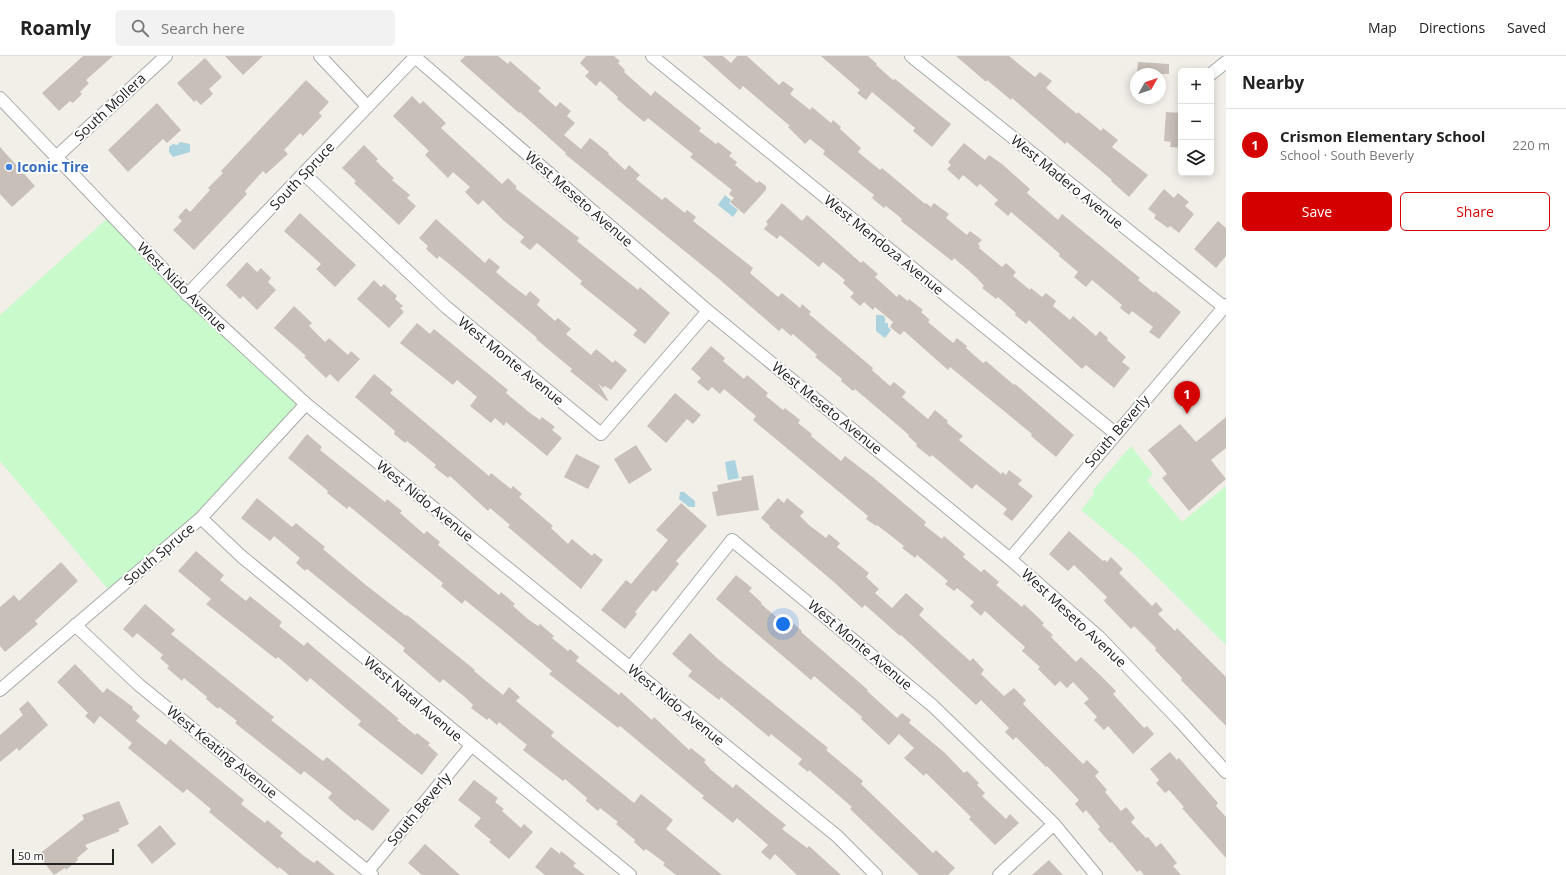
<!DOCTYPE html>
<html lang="en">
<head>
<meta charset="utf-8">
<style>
	body { margin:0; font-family:"Open Sans",sans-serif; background:#f2f2f2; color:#222 }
	.controls { position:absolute; right:12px; top:12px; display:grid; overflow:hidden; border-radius:6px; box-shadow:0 2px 10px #0003 }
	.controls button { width:36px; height:36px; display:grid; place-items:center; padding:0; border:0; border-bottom:1px solid #e0e0e0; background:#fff; color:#222; font:20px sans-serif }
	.compass { position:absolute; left:1130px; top:12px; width:36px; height:36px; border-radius:50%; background:#fff; box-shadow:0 2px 10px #0003; rotate:50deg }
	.scale { position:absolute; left:12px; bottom:10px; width:102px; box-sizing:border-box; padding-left:4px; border:2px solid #222; border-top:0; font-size:11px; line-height:14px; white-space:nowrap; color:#222; -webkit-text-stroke:3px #fff; paint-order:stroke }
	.you { position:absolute; left:783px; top:568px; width:14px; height:14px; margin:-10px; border:3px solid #fff; border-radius:50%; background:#1a73e8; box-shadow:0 0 0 6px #1a73e833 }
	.badge { display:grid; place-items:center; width:26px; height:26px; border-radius:50%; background:#d40000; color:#fff; font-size:13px; font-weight:700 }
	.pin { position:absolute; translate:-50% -33px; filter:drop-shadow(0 1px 2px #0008) }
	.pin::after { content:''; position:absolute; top:21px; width:14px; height:12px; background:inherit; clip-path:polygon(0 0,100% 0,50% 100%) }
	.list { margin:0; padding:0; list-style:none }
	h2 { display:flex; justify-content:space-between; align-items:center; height:52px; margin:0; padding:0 16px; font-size:17px }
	h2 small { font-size:13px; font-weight:400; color:#767676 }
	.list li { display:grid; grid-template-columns:26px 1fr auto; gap:12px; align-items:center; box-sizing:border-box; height:72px; padding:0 16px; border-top:1px solid #e0e0e0 }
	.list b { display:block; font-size:15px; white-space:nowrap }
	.list p { margin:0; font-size:13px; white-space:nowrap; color:#767676 }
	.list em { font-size:13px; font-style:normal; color:#767676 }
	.actions { display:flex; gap:8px; padding:12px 16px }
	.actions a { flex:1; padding:9px 0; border:1px solid #d40000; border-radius:6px; text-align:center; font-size:14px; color:#d40000 }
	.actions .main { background:#d40000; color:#fff }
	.icon { flex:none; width:22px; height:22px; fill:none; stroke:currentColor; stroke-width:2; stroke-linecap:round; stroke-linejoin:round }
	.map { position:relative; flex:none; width:1226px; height:819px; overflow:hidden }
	header { display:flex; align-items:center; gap:24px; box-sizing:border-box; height:56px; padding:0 20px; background:#fff; border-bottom:1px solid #e0e0e0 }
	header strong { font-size:19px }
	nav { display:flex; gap:22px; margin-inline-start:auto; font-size:14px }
	.search { width:280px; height:36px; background:#f2f2f2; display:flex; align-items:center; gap:10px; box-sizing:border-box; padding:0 14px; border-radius:6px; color:#767676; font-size:15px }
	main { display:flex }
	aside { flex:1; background:#fff }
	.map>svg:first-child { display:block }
	.park { fill:#c8facc }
	.water { fill:#aad3df }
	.building { fill:#c7bfb8 }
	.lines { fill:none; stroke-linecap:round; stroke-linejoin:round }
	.minor-casing { stroke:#a9a9a9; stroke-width:14 }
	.minor { stroke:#fff; stroke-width:12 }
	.shop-dot { fill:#3f7fe0; stroke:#fff; stroke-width:1.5 }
	.labels { text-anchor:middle; stroke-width:4; stroke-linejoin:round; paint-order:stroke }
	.street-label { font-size:14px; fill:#222; stroke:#fff }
	.shop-label { font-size:14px; font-weight:bold; fill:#366cbe; stroke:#fff; text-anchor:start }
</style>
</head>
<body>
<header>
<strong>Roamly</strong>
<div class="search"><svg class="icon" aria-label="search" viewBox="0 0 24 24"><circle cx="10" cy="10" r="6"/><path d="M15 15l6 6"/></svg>Search here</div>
<nav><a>Map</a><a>Directions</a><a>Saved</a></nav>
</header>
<main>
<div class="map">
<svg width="1226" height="819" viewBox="0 0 1226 819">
	<rect width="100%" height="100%" fill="#f2efe9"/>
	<path class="park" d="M111,159L306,348L201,462L112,538L0,405V259Z
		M1131,390L1153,418L1147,424L1182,466L1226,430V589L1136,500L1081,454L1094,438L1093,434Z"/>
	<path class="water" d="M180,86L190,88V96L173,101L169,96V91L173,88L177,89Z
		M725,139L731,144L729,147L738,154L733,161L718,149Z
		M876,259H882L885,261V267H888V271L891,274L885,282L876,275Z
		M735,404L739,422L728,424L725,406Z
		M680,436H684L695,445V451H689L679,443Z"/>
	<path class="building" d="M83,0H113L86,24L89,27L80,36L82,38L73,47L70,45L59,55L42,37Z
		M225,0H263L243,19Z
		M465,0H498L508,8L510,5L541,32L538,35L556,51L560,46L571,55L567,60L575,67L564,79L581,93L590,82L609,97L608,98L625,114L629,109L640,119L636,123L662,144L665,141L685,157L687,154L696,161L693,165L753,212L750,217L778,241L782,237L800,252L802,248L811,256L809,258L873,312L872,314L890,330L894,326L906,336L902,341L928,363L935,354L948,365L947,367L963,380L959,384L1001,418L1003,416L1006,419L1009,414L1022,424L1018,428L1033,440L1012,465L1003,458L1007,453L976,428L972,433L932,399L930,401L916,390L917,388L908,380L909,379L855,333L853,335L841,325L842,323L815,301L817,299L793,278L791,280L782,272L779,275L719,223L565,98L566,97L520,56L519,57L460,5Z
		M586,0H614L620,5L618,7L625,14L624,16L651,40L655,35L701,72L699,75L716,88L718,86L732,97L729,100L737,106L735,109L757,127L759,125L766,130V134L744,158L730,146L734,142L729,138L732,134L690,101L693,98L648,62L644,66L617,43L618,41L600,25L596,30L585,20L589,16L580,7Z
		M702,0H723L731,7L737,0H747L779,29L783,25L794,33L790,38L810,54L812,51L831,67L833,64L841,71L840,73L861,92L858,96L880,114L882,112L925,148L926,147L931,151L934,147L949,158L946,162L967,179L970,175L982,184L978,188L980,190L979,192L1002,211L1006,207L1016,216L1013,220L1030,234L1031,232L1042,241L1046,237L1056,245L1053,250L1070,264L1073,260L1096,280L1100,275L1108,282L1107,284L1126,301L1122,306L1130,312L1114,332L1086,309L1082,313L1029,264L1026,268L1015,259L1016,257L998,241L996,243L982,232L984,230L976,221L954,202L952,205L901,165L902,163L886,150L884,152L872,142L874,139L823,98L825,95L810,83L805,88L788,71L790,70L743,30L740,34Z
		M821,0H868L877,8L876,9L893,24L895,23L951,68L932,91L913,75L915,72L872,36L866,44L857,37L860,34Z
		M956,0H1009L1035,21L1040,16L1052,25L1046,32L1077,58L1078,56L1101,75L1103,72L1118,84L1112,91L1148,119L1129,141L1111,125L1112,124L1067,86L1065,88L1012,42L1011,44L987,24L986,26Z
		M205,2L222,21L209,33L213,38L201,49L196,44L194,46L177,27Z
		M1138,6L1169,8V18H1137Z
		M306,24L329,46L319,57L322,60L303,80L300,77L284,94L288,98L266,118L263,115L245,135L247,138L194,194L173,174L182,165L178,161L186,152L190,156L210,134L208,132L223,117L221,115Z
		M412,40L420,48L423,45L446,67L441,72L502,128L508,122L517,131L515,132L579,182L577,185L638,234L640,231L670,257L645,288L633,279L637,274L580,228L582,225L537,187L530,194L520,186L524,181L503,164L483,144L478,149L465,136L470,131L453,116L448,122L425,99L429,95L393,60Z
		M157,47L181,74L167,87L163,83L128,116L108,94Z
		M1166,56L1181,57V92L1170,91L1171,86L1164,85Z
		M964,87L985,104L989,99L1002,108L1030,133L1027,137L1058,164L1062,158L1140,222L1138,224L1154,237L1155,235L1181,256L1159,283L1149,276L1153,271L1132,255L1129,259L1120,252L1122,249L1092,224L1086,231L1074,221L1078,216L1059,200L1060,198L1011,156L1008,160L994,148L998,144L980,128L977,131L963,119L959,124L947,113L951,109L948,106Z
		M364,89L378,103L376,105L394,122L392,124L410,139L407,142L416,150L399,169L354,127L356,125L342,112Z
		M0,91L35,130L12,151L0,138Z
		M1164,133L1174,142L1178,137L1189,146L1185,150L1194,158L1179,177L1170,170L1168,172L1154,162L1156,159L1148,153Z
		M782,147L802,165L807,159L861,207L863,205L878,218L875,221L897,241L899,238L908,245L909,243L923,254L921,256L930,264L928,266L953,287L957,282L967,290L966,292L983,307L986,305L1014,329L1015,328L1074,379L1056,401L1031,380L1032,378L950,311L948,314L904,275L900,279L890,271L893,266L875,251L873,254L864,246L860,250L850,241L854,237L843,227L845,224L823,206L819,211L780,179L777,183L764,173L768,168L766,166Z
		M300,157L356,209L335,231L316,213L321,208L284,175Z
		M436,163L485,207L489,202L500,211L496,216L514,231L526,240L530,235L540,244L537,249L555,265L558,262L571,273L566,278L591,299L596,293L613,307L615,304L627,314L611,334L605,330L603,332L598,327L608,344L607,345L570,315L572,313L536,283L537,282L448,207L439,200L437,203L426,193L428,190L419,182Z
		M1218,165L1226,172V200L1216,212L1194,193Z
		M247,206L257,216L261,212L271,222L268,226L276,234L257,254L243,240L240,243L226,229Z
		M374,224L381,231L384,228L397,240L395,243L403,250L400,252L404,256L389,272L357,243Z
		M294,250L312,267L309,270L325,286L329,282L348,299L351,295L360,303L338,326L330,318L326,322L304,301L306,300L274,272Z
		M417,267L430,278L434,273L508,334L506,337L530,357L540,364L542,361L555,371L552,374L562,382L547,400L506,366L504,370L495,362L491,367L470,350L477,341L457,324L453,329L400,287Z
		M711,290L725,302L723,305L744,323L747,319L768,337L766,340L783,354L785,352L800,364L798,367L812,378L811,380L841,405L845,400L875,423L926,466L924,469L942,483L944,480L965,498L963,501L981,516L984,513L999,526L996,529L1022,551L1024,548L1044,567L1042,569L1053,579L1051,581L1076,606L1081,601L1099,618L1116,635L1113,638L1144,672L1147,670L1154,678L1133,698L1108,670L1104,674L1094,664L1097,661L1084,647L1089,643L1073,626L1067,632L1060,625L1055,630L1038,613L1040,611L1022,595L1025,591L997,566L985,555L981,560L970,550L974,546L957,532L954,535L945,528L948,525L917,499L915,502L902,492L904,490L877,469L876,470L866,463L868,460L753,364L756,360L724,333L720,338L712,331L708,335L697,326L701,322L691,313Z
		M374,318L393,334L390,337L489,420L491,417L511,433L513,430L522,438L519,441L553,470L551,472L568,488L572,483L592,500L594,497L603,504L581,533L508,471L510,469L490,452L488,455L450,420L448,422L434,411L436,409L407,385L405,387L394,378L395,375L355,341Z
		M675,337L701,359L693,368L687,363L666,387L647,370Z
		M1226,361V392L1211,404L1226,423L1189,455L1162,422L1167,418L1148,394L1180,368L1196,386Z
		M307,378L322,391L320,394L385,446L387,443L402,455L400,457L424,478L427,475L440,486L438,489L499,539L501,536L515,548L513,550L529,564L538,570L540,568L554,580L552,582L568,595L570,593L579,601L576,605L619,639L621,636L652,664L654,661L689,694L691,692L706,704L704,706L711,714L733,732L736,728L771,757L786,769L782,773L807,792L809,790L841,819H797L775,798L770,804L761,796L768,789L737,762L733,767L702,742L704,740L620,670L618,672L549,618L552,615L506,577L465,544L462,548L441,530L443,527L349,450L347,453L327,437L328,435L288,402Z
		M636,389L652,414L629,428L614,403Z
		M576,398L600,410L588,433L564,421Z
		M753,419L759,454L717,460L712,436L718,435L717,429L742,424L741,421Z
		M257,442L292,471L296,467L325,491L323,493L367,530L406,560L407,559L475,614L474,615L503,639L509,631L520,641L516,645L554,676L551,680L634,747L641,738L673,764L666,773L722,819H676L663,809L665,807L646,793L644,795L634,786L635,784L616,768L618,766L600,752L598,755L586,745L587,742L565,723L563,725L523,694L527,689L499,666L497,669L489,662L487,664L471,652L473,649L466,642L443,623L440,627L403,595L405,592L307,513L305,515L296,507L300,502L274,480L270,485L241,462Z
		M778,442L784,447L787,442L804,456L800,460L809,469L826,482L829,478L840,487L837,491L869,517L866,521L879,533L875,537L892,552L906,537L924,553L919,559L970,605L973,602L984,614L981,618L1004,640L1014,632L1026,644L1023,648L1083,708L1087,704L1099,716L1095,720L1107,734L1105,736L1121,755L1126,751L1135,762L1131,766L1146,782L1148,781L1156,791L1161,787L1177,807L1173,810L1181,819H1144L1140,814L1137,816L1112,786L1110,787L1098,773L1100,771L1086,754L1083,757L1075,748L1079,744L1047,710L1046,711L1016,681L1013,684L1005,676L1009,672L981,644L976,649L901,579L900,580L865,549L862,552L835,527L769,471L770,470L761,462Z
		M681,447L707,470L676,505L679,508L656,536L653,534L635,556L637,558L625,573L601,554L626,524L631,528L668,484L656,474Z
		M1069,475L1103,505L1105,504L1107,506L1111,501L1123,513L1119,517L1152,550L1156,546L1163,554L1158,558L1175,575L1177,572L1226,621V670L1181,624L1182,622L1155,594L1156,592L1134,570L1131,573L1104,545L1107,541L1074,509L1068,515L1049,498Z
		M196,495L224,519L220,524L246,545L250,540L282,566L279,570L304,590L307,586L399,663L397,664L415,679L417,677L430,687L428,689L438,698L422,719L358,669L361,665L310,622L307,626L278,601L276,603L206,548L211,543L178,515Z
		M61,506L78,525L35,565L38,568L5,596L0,590V551L14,539L19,545Z
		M736,519L752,532L749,535L762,547L761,548L788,571L793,567L802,575L801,576L868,634L867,635L897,662L902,657L911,664L909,667L945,697L964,717L967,715L979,727L977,729L985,737L982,740L1006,763L1010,758L1019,767L995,789L969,763L971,761L926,717L924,720L904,702L914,692L899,678L889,689L861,663L862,661L814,620L811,624L716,543Z
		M145,548L175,574L171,578L274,661L271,664L323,705L327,701L390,754L373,775L357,763L355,765L340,753L328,742L332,737L304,715L301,719L235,667L237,665L219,651L218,653L206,643L207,641L190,627L184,622L182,625L167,612L169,610L160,602L163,599L137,577L133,582L123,573Z
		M690,577L718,603L828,692L826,694L863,725L861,728L933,797L936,794L955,812L948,819H919L850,753L852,751L809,714L808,716L798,708L802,703L771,678L769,681L721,641L719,644L688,620L692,615L672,598Z
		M75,608L103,637L107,632L133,651L132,653L140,660L136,665L166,689L170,683L244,744L241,748L265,767L267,764L283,777L280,780L304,800L314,807L317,804L335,819H289L279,811L278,813L209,756L211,753L187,733L183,737L128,692L132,687L100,660L94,668L85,660L88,657L57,626Z
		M28,645L48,669L19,695L17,692L0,706V679L23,659L19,653Z
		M1170,696L1177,704L1179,702L1218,747L1216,750L1226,761V802L1182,752L1184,751L1169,734L1165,737L1156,727L1159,724L1150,713Z
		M474,724L498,742L495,746L504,753L502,755L521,772L524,768L533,776L509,803L489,786L491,784L474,770L481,762L458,744Z
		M119,745L129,768L118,773L120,775L85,789L88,793L77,802L78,804L66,814L65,812L54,819L38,799L84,763L82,759Z
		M160,769L176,788L152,808L137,789Z
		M425,788L460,819H422L408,807Z
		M551,791L560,798L561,795L576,807L573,810L585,819H545L535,811Z
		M1049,804L1063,819H1032Z"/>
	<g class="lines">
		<g class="minor-casing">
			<path id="minor" d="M320,0L367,50
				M652,0L1115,377
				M911,0L1224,251
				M415,1L708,255L1010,503L1099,581L1179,664L1226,716
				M1211,18L1226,6
				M0,42L188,239L306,348L837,780L876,819
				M55,102L166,0
				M304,118L446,251L601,378L708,255
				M187,239L416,0
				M201,462L241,500L630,819
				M1010,503L1226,249
				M75,569L139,629L372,819
				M630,612L732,484L933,650L1054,768L1096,819
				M0,634L201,462L306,348
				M368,815L471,690
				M999,819L1054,768"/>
		</g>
		<use href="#minor" class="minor"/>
	</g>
	<circle class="shop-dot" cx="9" cy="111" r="4"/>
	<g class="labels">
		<g class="street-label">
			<text transform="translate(110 51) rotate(-43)" y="5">South Mollera</text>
			<text transform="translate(302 120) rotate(-47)" y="5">South Spruce</text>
			<text transform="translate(1067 126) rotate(39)" y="5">West Madero Avenue</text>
			<text transform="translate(579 143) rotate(41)" y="5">West Meseto Avenue</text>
			<text transform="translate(884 189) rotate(39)" y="5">West Mendoza Avenue</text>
			<text transform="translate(182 231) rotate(45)" y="5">West Nido Avenue</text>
			<text transform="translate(511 305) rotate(39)" y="5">West Monte Avenue</text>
			<text transform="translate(827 352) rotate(39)" y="5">West Meseto Avenue</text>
			<text transform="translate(1117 375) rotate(-49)" y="5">South Beverly</text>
			<text transform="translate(425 445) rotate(39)" y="5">West Nido Avenue</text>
			<text transform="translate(159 498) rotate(-40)" y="5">South Spruce</text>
			<text transform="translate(1074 562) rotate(43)" y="5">West Meseto Avenue</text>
			<text transform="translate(860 589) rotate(40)" y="5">West Monte Avenue</text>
			<text transform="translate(413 643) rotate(40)" y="5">West Natal Avenue</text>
			<text transform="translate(676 649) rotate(39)" y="5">West Nido Avenue</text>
			<text transform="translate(222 696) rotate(39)" y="5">West Keating Avenue</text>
			<text transform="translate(419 753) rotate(-50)" y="5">South Beverly</text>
		</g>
		<g class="shop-label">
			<text x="17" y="116">Iconic Tire</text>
		</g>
	</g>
</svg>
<div class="controls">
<button>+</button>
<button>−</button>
<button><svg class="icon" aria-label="layers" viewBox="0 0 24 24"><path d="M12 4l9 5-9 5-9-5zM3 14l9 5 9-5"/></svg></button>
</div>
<svg class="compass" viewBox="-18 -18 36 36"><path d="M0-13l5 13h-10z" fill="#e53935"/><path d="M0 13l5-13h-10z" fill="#767676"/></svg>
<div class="scale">50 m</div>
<div class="you"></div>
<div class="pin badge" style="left:1187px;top:358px">1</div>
</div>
<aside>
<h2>Nearby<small></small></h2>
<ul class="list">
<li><span class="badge">1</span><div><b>Crismon Elementary School</b><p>School · South Beverly</p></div><em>220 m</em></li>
</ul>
<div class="actions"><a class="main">Save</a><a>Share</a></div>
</aside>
</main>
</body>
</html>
